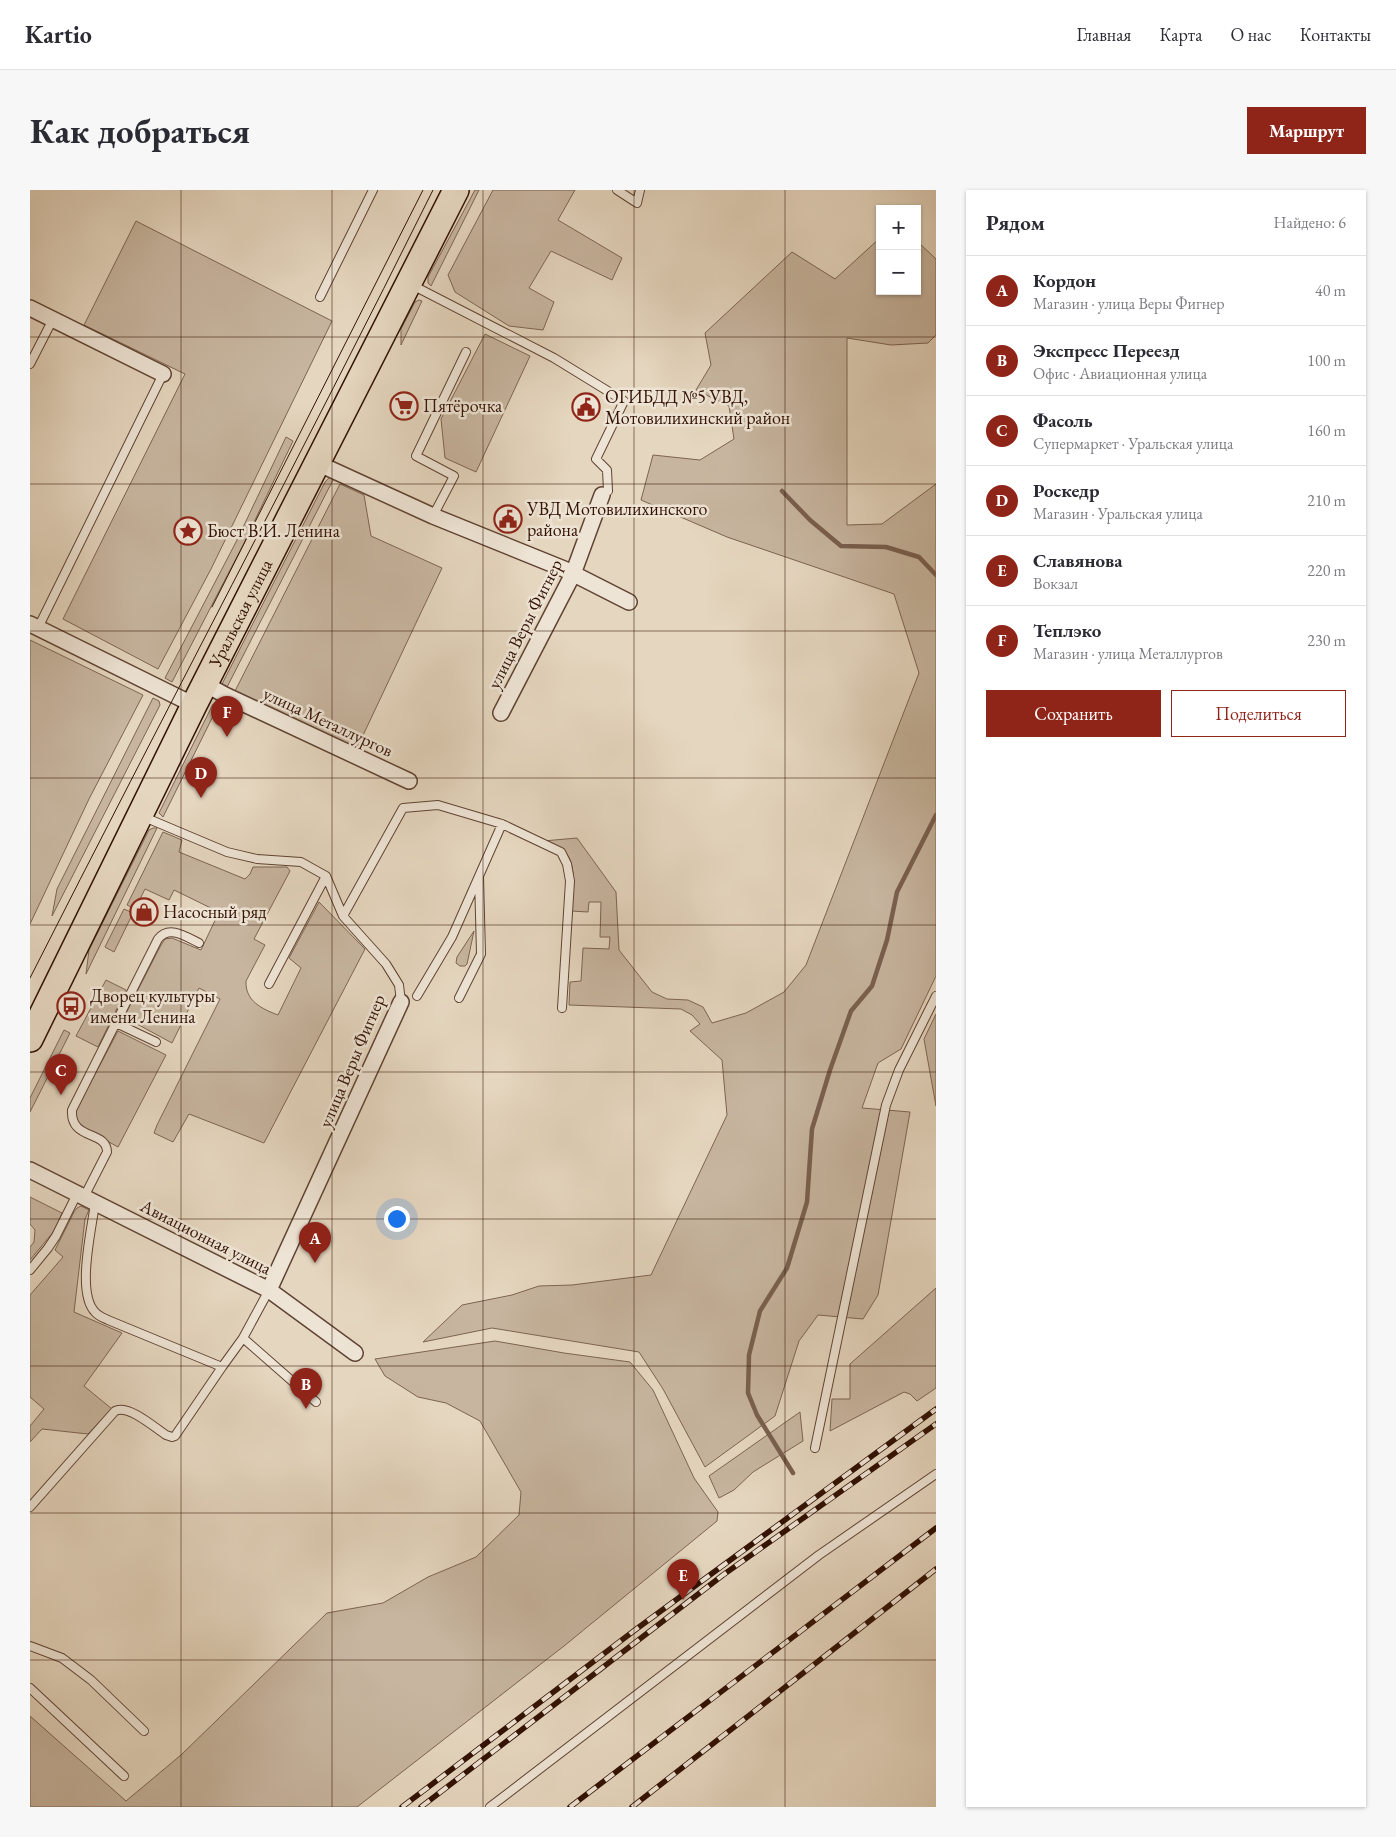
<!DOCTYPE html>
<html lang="ru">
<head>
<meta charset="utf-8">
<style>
	body { margin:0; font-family:"EB Garamond",serif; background:#f7f7f7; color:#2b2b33 }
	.controls { position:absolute; right:15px; top:15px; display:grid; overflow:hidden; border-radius:0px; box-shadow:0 1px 4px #0004 }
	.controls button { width:45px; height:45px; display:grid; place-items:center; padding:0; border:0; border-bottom:1px solid #e1e1e2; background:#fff; color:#2b2b33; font:25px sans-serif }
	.you { position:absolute; left:366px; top:1028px; width:18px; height:18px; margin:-12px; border:4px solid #fff; border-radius:50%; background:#1a73e8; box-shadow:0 0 0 8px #1a73e833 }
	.badge { display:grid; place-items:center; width:32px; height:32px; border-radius:50%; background:#8f2418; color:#fff; font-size:16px; font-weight:700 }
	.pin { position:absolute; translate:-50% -41px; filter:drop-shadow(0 1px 2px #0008) }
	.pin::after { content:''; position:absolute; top:26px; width:18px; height:15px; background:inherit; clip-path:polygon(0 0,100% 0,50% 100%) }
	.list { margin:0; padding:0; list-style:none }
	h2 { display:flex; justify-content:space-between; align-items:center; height:65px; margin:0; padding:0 20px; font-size:21px }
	h2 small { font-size:16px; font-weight:400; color:#7c7c81 }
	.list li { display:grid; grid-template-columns:32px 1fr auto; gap:15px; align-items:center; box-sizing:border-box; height:70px; padding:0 20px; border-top:1px solid #e1e1e2 }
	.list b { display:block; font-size:19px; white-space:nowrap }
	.list p { margin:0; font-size:16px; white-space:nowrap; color:#7c7c81 }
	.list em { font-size:16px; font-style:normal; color:#7c7c81 }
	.actions { display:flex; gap:10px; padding:15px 20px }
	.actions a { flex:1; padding:11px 0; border:1px solid #8f2418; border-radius:0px; text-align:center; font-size:18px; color:#8f2418 }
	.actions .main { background:#8f2418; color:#fff }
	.map { position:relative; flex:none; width:906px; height:1617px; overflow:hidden; border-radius:0px }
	header { display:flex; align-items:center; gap:30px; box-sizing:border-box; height:70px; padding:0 25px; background:#fff; border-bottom:1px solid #e1e1e2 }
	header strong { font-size:24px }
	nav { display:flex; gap:28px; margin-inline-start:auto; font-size:18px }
	.intro { display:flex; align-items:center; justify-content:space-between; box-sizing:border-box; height:120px; padding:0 30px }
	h1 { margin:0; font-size:35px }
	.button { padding:12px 22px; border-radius:0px; background:#8f2418; color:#fff; font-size:18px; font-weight:700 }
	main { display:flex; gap:30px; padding:0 30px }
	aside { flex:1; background:#fff; border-radius:0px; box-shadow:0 1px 4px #0004 }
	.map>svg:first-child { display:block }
	.green { fill:#c7b59f; stroke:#7d6452 }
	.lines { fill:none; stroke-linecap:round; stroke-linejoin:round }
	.stream { stroke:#795f4e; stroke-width:4.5 }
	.lane-casing { stroke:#604333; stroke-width:10 }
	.street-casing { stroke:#604333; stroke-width:18 }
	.primary-casing { stroke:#331204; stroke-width:28 }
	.lane { stroke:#eee4d5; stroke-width:8 }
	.street { stroke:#eee4d5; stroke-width:15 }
	.primary { stroke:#e5d6bf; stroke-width:25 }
	.tram { stroke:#331204; stroke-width:1 }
	.rail-casing { stroke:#331204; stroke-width:5.5 }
	.rail { stroke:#eee4d5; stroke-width:4; stroke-dasharray:11; stroke-linecap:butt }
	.grid { fill:none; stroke:#331204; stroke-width:1; stroke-opacity:0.55 }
	.labels { text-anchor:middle; stroke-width:5; stroke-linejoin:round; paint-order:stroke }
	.poi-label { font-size:18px; fill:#331204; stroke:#eee4d5; text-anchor:start }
	.street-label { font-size:18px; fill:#331204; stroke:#eee4d5 }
</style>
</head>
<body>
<header>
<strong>Kartio</strong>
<nav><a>Главная</a><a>Карта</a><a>О нас</a><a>Контакты</a></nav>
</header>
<div class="intro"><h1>Как добраться</h1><a class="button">Маршрут</a></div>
<main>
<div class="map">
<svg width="906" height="1617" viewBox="0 0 906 1617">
	<rect width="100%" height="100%" fill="#e5d6bf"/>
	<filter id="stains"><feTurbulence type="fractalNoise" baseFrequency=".004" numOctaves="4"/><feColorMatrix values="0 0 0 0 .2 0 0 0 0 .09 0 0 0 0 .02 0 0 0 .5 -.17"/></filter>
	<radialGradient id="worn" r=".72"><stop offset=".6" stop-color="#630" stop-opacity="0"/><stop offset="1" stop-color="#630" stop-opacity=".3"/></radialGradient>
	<path class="green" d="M445,0H449L401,96L398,93V87Z
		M463,0H545L528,30L592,68L582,90L521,61L499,98L524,112L513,140L479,136L425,102L418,85Z
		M106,31L302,131L181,379L128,479L33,429L155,184L54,135Z
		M850,48V101H887V51L906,69V145L898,153L861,155L817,148V335L852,334L906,294V786L871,859L848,873L832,918L880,922L848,1105L833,1129L788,1125L769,1151L745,1226L675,1277L633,1199L609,1162L462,1138L393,1152L432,1115L482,1105L509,1096L542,1095L621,1085L697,925L692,870L660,841L670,834L662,825L651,819L539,815L540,792L551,791L553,758L579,759L580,747H570L571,712H559L558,722L541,721C542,704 548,675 535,662C530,657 519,654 513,651L547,648L586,702L589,760L622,802L637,809L658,810L673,817L682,833L716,823L754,802L776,775L889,483L864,404L697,347L611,310L623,265L670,270L704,249L699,216L666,200L681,175L675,143L762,62L805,89Z
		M389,110L392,111L371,155V139L385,112Z
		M455,144L500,166L446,282L415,268L411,229Z
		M256,247L263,251L213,355L142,492L135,488L206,352Z
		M300,287L304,288L195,501L192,497V494L295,292Z
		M310,294L334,305L341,346L412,378L327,558L314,557L203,505Z
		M0,450L113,505L59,609L0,734Z
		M123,508L129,511L130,515L22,726L27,699Z
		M183,514H189L133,627L129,623Z
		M123,638H127L56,784L59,760L119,640Z
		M133,642L152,650L149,662L215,689L220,684L223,677H257L260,681L224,749L235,755L216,791C215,811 232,819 248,825L271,778L259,768L289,712L335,759L234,953L159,924L143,952L124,943L127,935L190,809L169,798L142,853L94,827L131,755L135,749L142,748L171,760L189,722L144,700L139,710L115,699L105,719L97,715Z
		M94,719L103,723L84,762L75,757Z
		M444,741L437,774L435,776H430L426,773L427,767Z
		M76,790L96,800L68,857L46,846Z
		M906,824V916L894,849Z
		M34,840L40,843L0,922V908Z
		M88,841L136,865L88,957L52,937C46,931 45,927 46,920Z
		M0,1007L32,1023L25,1040L0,1070V1057L4,1052L5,1040L0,1034Z
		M51,1016L59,1020L55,1029L44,1122L92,1143L54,1196L82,1219L58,1244L12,1239L0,1252V1236L14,1219L0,1207V1105L33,1067L25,1060L44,1022L47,1018Z
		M906,1098V1198L887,1211L880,1204L874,1202L800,1241L802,1209H820V1174Z
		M465,1151L534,1163L600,1172L623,1200L664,1288L688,1322L687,1331L534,1456L327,1617H0V1526L96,1611L151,1565L297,1423L353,1413L398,1387L446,1367L489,1325L491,1302L450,1231L416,1213L388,1207L355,1186L345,1169Z
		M770,1222L773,1251L723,1282L704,1300L689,1308L679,1286Z"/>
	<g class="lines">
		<path class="stream" d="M752,301L780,330L811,356L856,357L889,367L906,385
			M763,1283L727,1225L718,1203L719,1165L730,1121L757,1078L777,1012L782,939L800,880L821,821L842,796L857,750L867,702L906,625"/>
		<g class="lane-casing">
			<path id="lane" d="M587,0L607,13L610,0
				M382,95L524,168L594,211L566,269L577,280L578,301
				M290,107L343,0
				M0,174L23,129
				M403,326L424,286L386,266L436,162
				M8,438L133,184
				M114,627L197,662L227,669L271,672L296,686L313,726
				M239,794L296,686
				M387,806L422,747L472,634
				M429,808L451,764L449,687
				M371,812L369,795L356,774L313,726L373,618L408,615L472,634L531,662L537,674L540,691L532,818
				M86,833L126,852
				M54,1007L77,962C77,940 40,951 42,920L128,749C139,735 155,746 169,753
				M65,1013C62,1038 46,1103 65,1122C68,1126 74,1128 78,1130L192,1177L213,1148
				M0,1080L18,1058L26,1046L47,1004
				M239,1100L213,1148L286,1212
				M785,1258L856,915L869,880L906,806
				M0,1317L85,1221C98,1214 124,1237 136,1245L142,1247L145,1246L192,1177
				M0,1456L32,1468L61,1490L114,1541
				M0,1498L94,1586
				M460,1617L789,1365L906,1284"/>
		</g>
		<g class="street-casing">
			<path id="street" d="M0,118L133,184
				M287,273L403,326L534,379L599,412
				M0,434L164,515
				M175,494L195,505L379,591
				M471,523L543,384L572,305
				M0,980L239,1100L325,1163
				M239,1100L371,812"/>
		</g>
		<g class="primary-casing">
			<g id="primary">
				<path id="s1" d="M0,849L164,515L426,0"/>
			</g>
		</g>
		<use href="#lane" class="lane"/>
		<use href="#street" class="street"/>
		<use href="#primary" class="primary"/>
		<path class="tram" d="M182,417L393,0
			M0,788C133,525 272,264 403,0"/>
		<g class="rail-casing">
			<path id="rail" d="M372,1617L605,1440L906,1219
				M391,1617L693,1385L906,1234
				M540,1617L906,1338
				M602,1617L906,1379"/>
		</g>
		<use href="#rail" class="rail"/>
	</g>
	<path class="grid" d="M151,0V1617M302,0V1617M453,0V1617M604,0V1617M755,0V1617M0,147H906M0,294H906M0,441H906M0,588H906M0,735H906M0,882H906M0,1029H906M0,1176H906M0,1323H906M0,1470H906"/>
	<defs>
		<g id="supermarket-ring" transform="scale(1.4375)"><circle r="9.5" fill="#eee4d5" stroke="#8f2418" stroke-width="1.5"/><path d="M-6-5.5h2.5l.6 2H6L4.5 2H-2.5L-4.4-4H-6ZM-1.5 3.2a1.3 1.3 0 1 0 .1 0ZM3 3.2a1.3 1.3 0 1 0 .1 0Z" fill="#8f2418"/></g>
		<g id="civic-ring" transform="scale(1.4375)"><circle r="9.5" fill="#eee4d5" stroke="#8f2418" stroke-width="1.5"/><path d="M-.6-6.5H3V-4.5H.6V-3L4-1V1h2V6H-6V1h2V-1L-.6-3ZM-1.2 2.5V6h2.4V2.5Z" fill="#8f2418"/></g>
		<g id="sight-ring" transform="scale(1.4375)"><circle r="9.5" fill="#eee4d5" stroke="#8f2418" stroke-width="1.5"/><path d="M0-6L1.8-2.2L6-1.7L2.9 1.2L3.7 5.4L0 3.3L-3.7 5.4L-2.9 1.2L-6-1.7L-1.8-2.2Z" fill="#8f2418"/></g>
		<g id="shop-ring" transform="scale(1.4375)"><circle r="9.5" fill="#eee4d5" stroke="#8f2418" stroke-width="1.5"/><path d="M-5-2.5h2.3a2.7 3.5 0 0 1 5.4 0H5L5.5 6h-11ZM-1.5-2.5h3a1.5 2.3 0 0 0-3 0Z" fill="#8f2418"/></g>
		<g id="bus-ring" transform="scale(1.4375)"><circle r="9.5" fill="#eee4d5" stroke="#8f2418" stroke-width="1.5"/><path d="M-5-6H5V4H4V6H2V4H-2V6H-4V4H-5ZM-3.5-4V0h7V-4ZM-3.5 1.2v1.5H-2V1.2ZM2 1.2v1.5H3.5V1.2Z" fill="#8f2418"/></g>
	</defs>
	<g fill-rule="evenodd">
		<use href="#supermarket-ring" x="374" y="216"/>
		<use href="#civic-ring" x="556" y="217"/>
		<use href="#civic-ring" x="478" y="329"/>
		<use href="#sight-ring" x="158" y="341"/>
		<use href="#shop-ring" x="114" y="722"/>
		<use href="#bus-ring" x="41" y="816"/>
	</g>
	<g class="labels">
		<g class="poi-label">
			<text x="575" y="213">ОГИБДД №5 УВД,<tspan x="575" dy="21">Мотовилихинский район</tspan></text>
			<text x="393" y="222">Пятёрочка</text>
			<text x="497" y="325">УВД Мотовилихинского<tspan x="497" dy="21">района</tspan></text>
			<text x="177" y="347">Бюст В.И. Ленина</text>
			<text x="133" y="728">Насосный ряд</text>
			<text x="60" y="812">Дворец культуры<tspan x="60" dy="21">имени Ленина</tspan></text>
		</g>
		<g class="street-label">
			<text dy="6" stroke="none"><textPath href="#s1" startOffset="475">Уральская улица</textPath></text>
			<text transform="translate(495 434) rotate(-63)" y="6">улица Веры Фигнер</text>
			<text transform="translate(298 532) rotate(25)" y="6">улица Металлургов</text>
			<text transform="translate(322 871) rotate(-67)" y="6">улица Веры Фигнер</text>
			<text transform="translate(176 1047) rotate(27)" y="6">Авиационная улица</text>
		</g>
	</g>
	<rect width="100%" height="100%" filter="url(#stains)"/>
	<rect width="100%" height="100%" fill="url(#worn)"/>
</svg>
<div class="controls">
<button>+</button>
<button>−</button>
</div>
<div class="you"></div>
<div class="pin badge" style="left:285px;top:1073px">A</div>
<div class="pin badge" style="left:276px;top:1219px">B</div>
<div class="pin badge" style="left:31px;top:905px">C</div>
<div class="pin badge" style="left:171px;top:608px">D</div>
<div class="pin badge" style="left:653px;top:1410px">E</div>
<div class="pin badge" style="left:197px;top:547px">F</div>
</div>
<aside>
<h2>Рядом<small>Найдено: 6</small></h2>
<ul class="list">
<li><span class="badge">A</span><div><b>Кордон</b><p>Магазин · улица Веры Фигнер</p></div><em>40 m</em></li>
<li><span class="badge">B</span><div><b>Экспресс Переезд</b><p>Офис · Авиационная улица</p></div><em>100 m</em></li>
<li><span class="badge">C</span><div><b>Фасоль</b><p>Супермаркет · Уральская улица</p></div><em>160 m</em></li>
<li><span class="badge">D</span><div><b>Роскедр</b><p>Магазин · Уральская улица</p></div><em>210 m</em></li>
<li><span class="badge">E</span><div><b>Славянова</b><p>Вокзал</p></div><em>220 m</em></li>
<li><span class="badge">F</span><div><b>Теплэко</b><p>Магазин · улица Металлургов</p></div><em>230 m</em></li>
</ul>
<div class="actions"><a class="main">Сохранить</a><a>Поделиться</a></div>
</aside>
</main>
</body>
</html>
